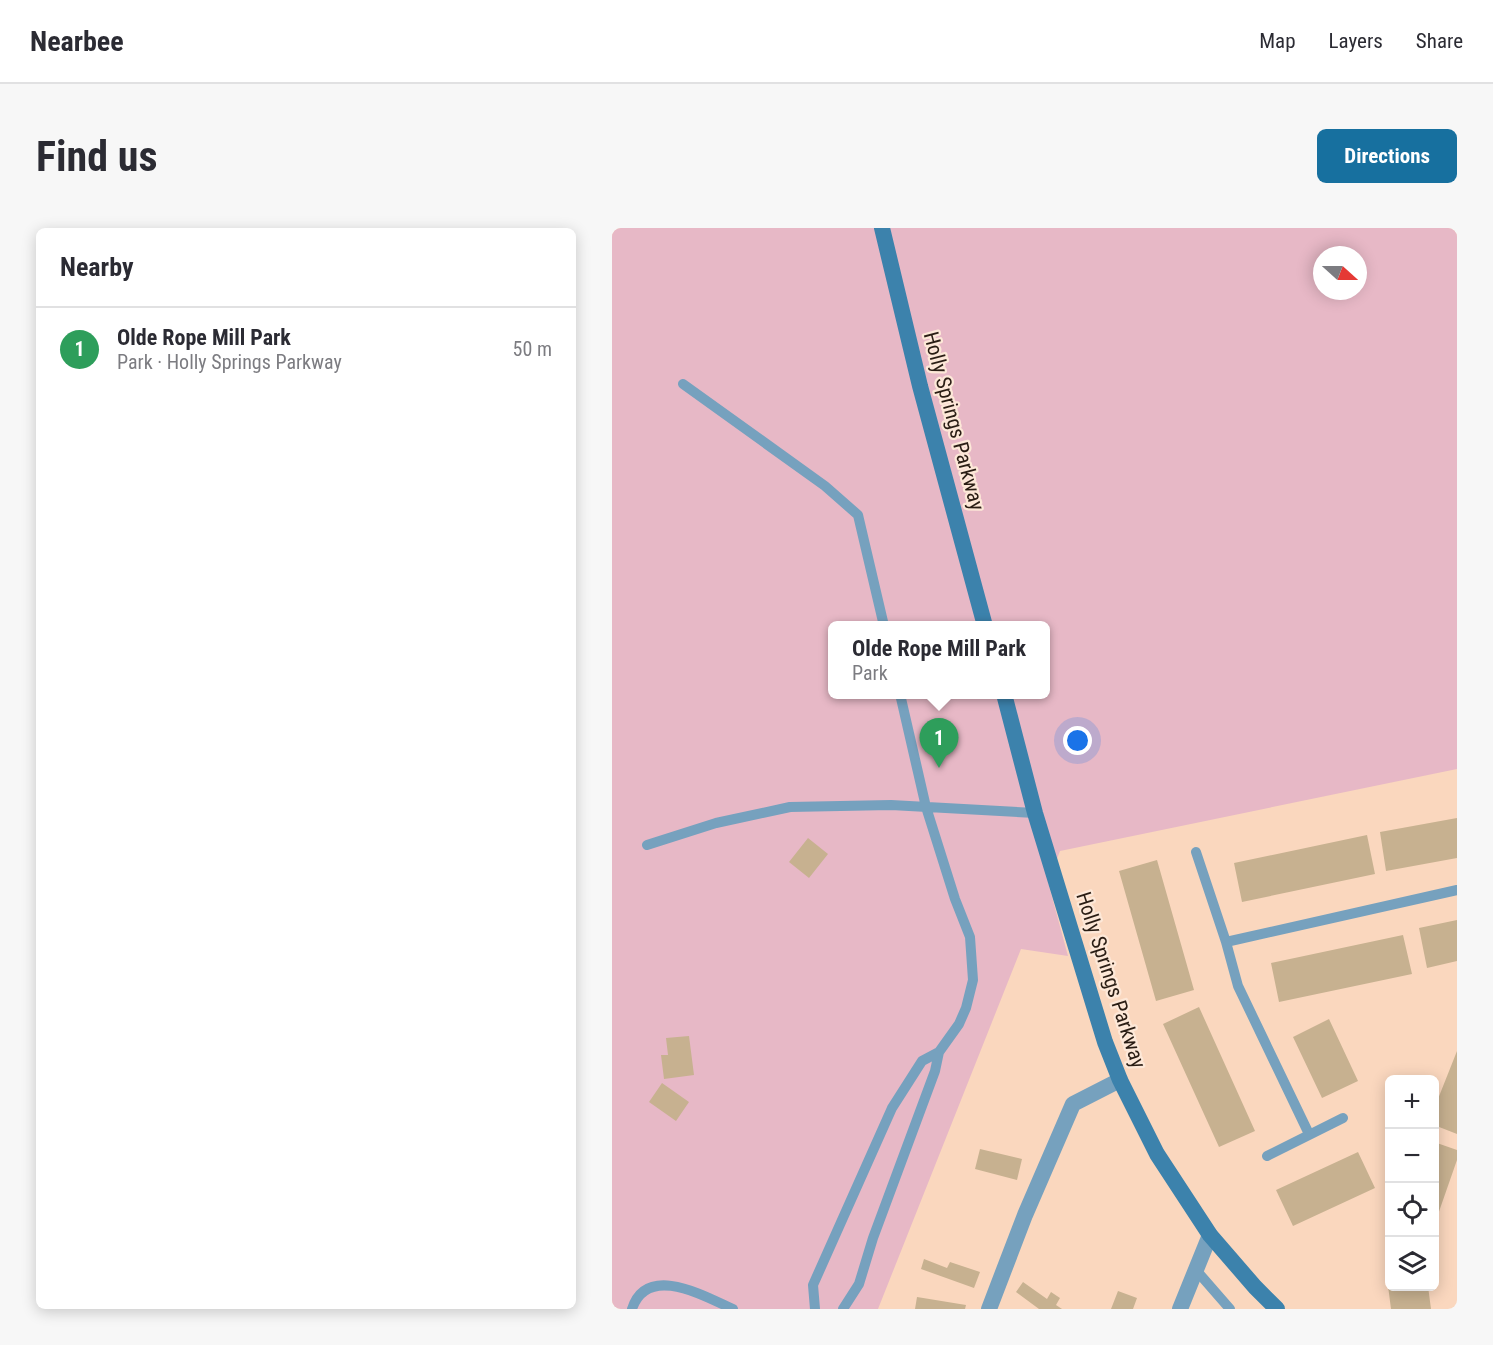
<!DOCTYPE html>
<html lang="en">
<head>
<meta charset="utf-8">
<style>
	body { margin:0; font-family:"Roboto Condensed",sans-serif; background:#f7f7f7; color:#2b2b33 }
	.controls { position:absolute; right:18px; bottom:18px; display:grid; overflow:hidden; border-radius:9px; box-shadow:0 3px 15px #0003 }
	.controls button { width:54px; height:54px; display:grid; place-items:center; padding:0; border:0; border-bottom:2px solid #e1e1e2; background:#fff; color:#2b2b33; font:30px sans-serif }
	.compass { position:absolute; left:701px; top:18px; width:54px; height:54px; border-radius:50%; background:#fff; box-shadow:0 3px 15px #0003; rotate:111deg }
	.you { position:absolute; left:466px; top:513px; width:21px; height:21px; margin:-15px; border:4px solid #fff; border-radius:50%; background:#1a73e8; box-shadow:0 0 0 9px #1a73e833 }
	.badge { display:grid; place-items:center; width:39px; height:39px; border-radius:50%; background:#17709f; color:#fff; font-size:20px; font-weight:700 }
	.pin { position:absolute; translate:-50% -50px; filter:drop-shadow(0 2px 3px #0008) }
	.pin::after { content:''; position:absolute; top:32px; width:21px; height:18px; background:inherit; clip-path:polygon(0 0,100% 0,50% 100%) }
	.popup { position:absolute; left:216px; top:393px; width:222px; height:78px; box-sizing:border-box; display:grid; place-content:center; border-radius:9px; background:#fff; filter:drop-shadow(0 2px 4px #0005); font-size:20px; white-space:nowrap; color:#7c7c81 }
	.popup b { font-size:22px; color:#2b2b33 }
	.popup::after { content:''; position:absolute; left:50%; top:100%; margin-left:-12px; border:12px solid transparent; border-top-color:#fff }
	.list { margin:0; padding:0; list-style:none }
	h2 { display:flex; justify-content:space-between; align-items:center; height:78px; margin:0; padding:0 24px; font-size:26px }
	h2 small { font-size:20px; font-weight:400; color:#7c7c81 }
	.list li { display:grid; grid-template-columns:39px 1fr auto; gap:18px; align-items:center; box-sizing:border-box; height:84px; padding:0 24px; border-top:2px solid #e1e1e2 }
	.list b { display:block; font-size:22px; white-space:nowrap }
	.list p { margin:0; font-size:20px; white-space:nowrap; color:#7c7c81 }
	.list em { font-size:20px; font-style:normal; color:#7c7c81 }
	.icon { flex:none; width:33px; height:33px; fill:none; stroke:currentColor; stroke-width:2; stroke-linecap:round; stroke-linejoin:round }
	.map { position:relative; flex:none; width:845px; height:1081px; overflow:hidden; border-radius:9px }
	header { display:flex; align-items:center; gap:36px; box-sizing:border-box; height:84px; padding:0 30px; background:#fff; border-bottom:2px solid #e1e1e2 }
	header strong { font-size:28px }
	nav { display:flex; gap:33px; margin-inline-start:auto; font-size:21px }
	.intro { display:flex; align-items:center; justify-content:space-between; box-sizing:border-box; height:144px; padding:0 36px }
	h1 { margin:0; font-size:42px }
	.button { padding:15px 27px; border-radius:9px; background:#17709f; color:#fff; font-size:21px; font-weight:700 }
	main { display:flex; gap:36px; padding:0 36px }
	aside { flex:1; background:#fff; border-radius:9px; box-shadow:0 3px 15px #0003 }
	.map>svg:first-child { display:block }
	.green { fill:#e7b8c6; fill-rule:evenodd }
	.building { fill:#c7b190 }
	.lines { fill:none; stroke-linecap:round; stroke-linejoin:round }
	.service { stroke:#76a1be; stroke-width:10 }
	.minor { stroke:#76a1be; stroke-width:16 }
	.secondary { stroke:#3c82ac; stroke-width:16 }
	.labels { text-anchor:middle; stroke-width:4.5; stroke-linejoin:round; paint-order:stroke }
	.street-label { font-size:21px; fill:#2a1d14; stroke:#fde8d8 }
</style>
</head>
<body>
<header>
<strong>Nearbee</strong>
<nav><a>Map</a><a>Layers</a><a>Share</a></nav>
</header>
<div class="intro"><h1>Find us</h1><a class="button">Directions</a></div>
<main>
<aside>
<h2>Nearby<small></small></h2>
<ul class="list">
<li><span class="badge" style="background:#2e9e5b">1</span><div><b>Olde Rope Mill Park</b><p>Park · Holly Springs Parkway</p></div><em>50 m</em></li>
</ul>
</aside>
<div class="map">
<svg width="845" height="1081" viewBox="0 0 845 1081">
	<rect width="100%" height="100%" fill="#fad7be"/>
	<path class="green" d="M0,0H845V541L448,623L436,654L456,728L409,721L266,1081H0ZM710,27H746V63H710ZM220,398H434V466H220Z"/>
	<path class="building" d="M845,590V630L774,643L768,604Z
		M755,607L763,646L630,674L622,635Z
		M196,610L216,626L197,650L177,634Z
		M545,632L582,762L544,773L507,643Z
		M845,692V733L815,740L807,700Z
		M791,707L800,746L667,774L659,735Z
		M587,779L643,903L607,919L551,796Z
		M717,791L746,853L710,870L681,809Z
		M77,808L82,847L52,851L49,827H56L54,810Z
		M845,823V906L822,897V881Z
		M50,855L77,874L64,893L37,874Z
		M822,914L845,922V932L823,995Z
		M368,921L410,931L405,952L363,941Z
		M746,924L763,960L681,998L664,962Z
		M312,1031L335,1040L338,1034L368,1044L362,1060L309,1041Z
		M778,1049V1058H816L819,1081H779L775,1050Z
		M411,1054L435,1071L439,1064L448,1070L444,1077L450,1081H427L404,1064Z
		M506,1063L525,1070L521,1081H499Z
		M305,1069L354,1077L353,1081H303Z"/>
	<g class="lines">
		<path class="service" d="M71,156L213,258L246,287L272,398
			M35,617L104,595L178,579L279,577L423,585
			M584,624L614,714
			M697,906L626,758L614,714L845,662
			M655,928L731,890
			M584,1042L618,1081
			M20,1081C35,1035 92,1068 121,1081
			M203,1081L201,1057L280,880L310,833L327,824
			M231,1081L247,1056L261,1010L323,843L327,824L347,796L354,780L361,752L358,709L343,671L314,579L288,466"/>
		<path class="minor" d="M377,1081L413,987L461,876L508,852
			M568,1081L598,1007"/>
		<path class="secondary" d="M270,0L308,158L373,398
			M392,466L423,585L493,814L508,852L545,926L598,1007L643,1059L665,1081"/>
	</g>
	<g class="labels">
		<g class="street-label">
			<text transform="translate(342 193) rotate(75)" y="7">Holly Springs Parkway</text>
			<text transform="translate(499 752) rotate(72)" y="7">Holly Springs Parkway</text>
		</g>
	</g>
</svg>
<div class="controls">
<button>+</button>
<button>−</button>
<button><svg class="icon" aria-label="locate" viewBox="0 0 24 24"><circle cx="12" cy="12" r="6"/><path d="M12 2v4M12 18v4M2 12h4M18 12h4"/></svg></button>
<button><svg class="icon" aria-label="layers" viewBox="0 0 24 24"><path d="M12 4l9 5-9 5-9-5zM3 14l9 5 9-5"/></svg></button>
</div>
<svg class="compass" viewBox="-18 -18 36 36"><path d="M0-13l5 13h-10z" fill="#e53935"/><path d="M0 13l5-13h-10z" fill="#7c7c81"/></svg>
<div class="you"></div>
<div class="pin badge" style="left:327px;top:540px;background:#2e9e5b">1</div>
<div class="popup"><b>Olde Rope Mill Park</b>Park</div>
</div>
</main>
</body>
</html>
